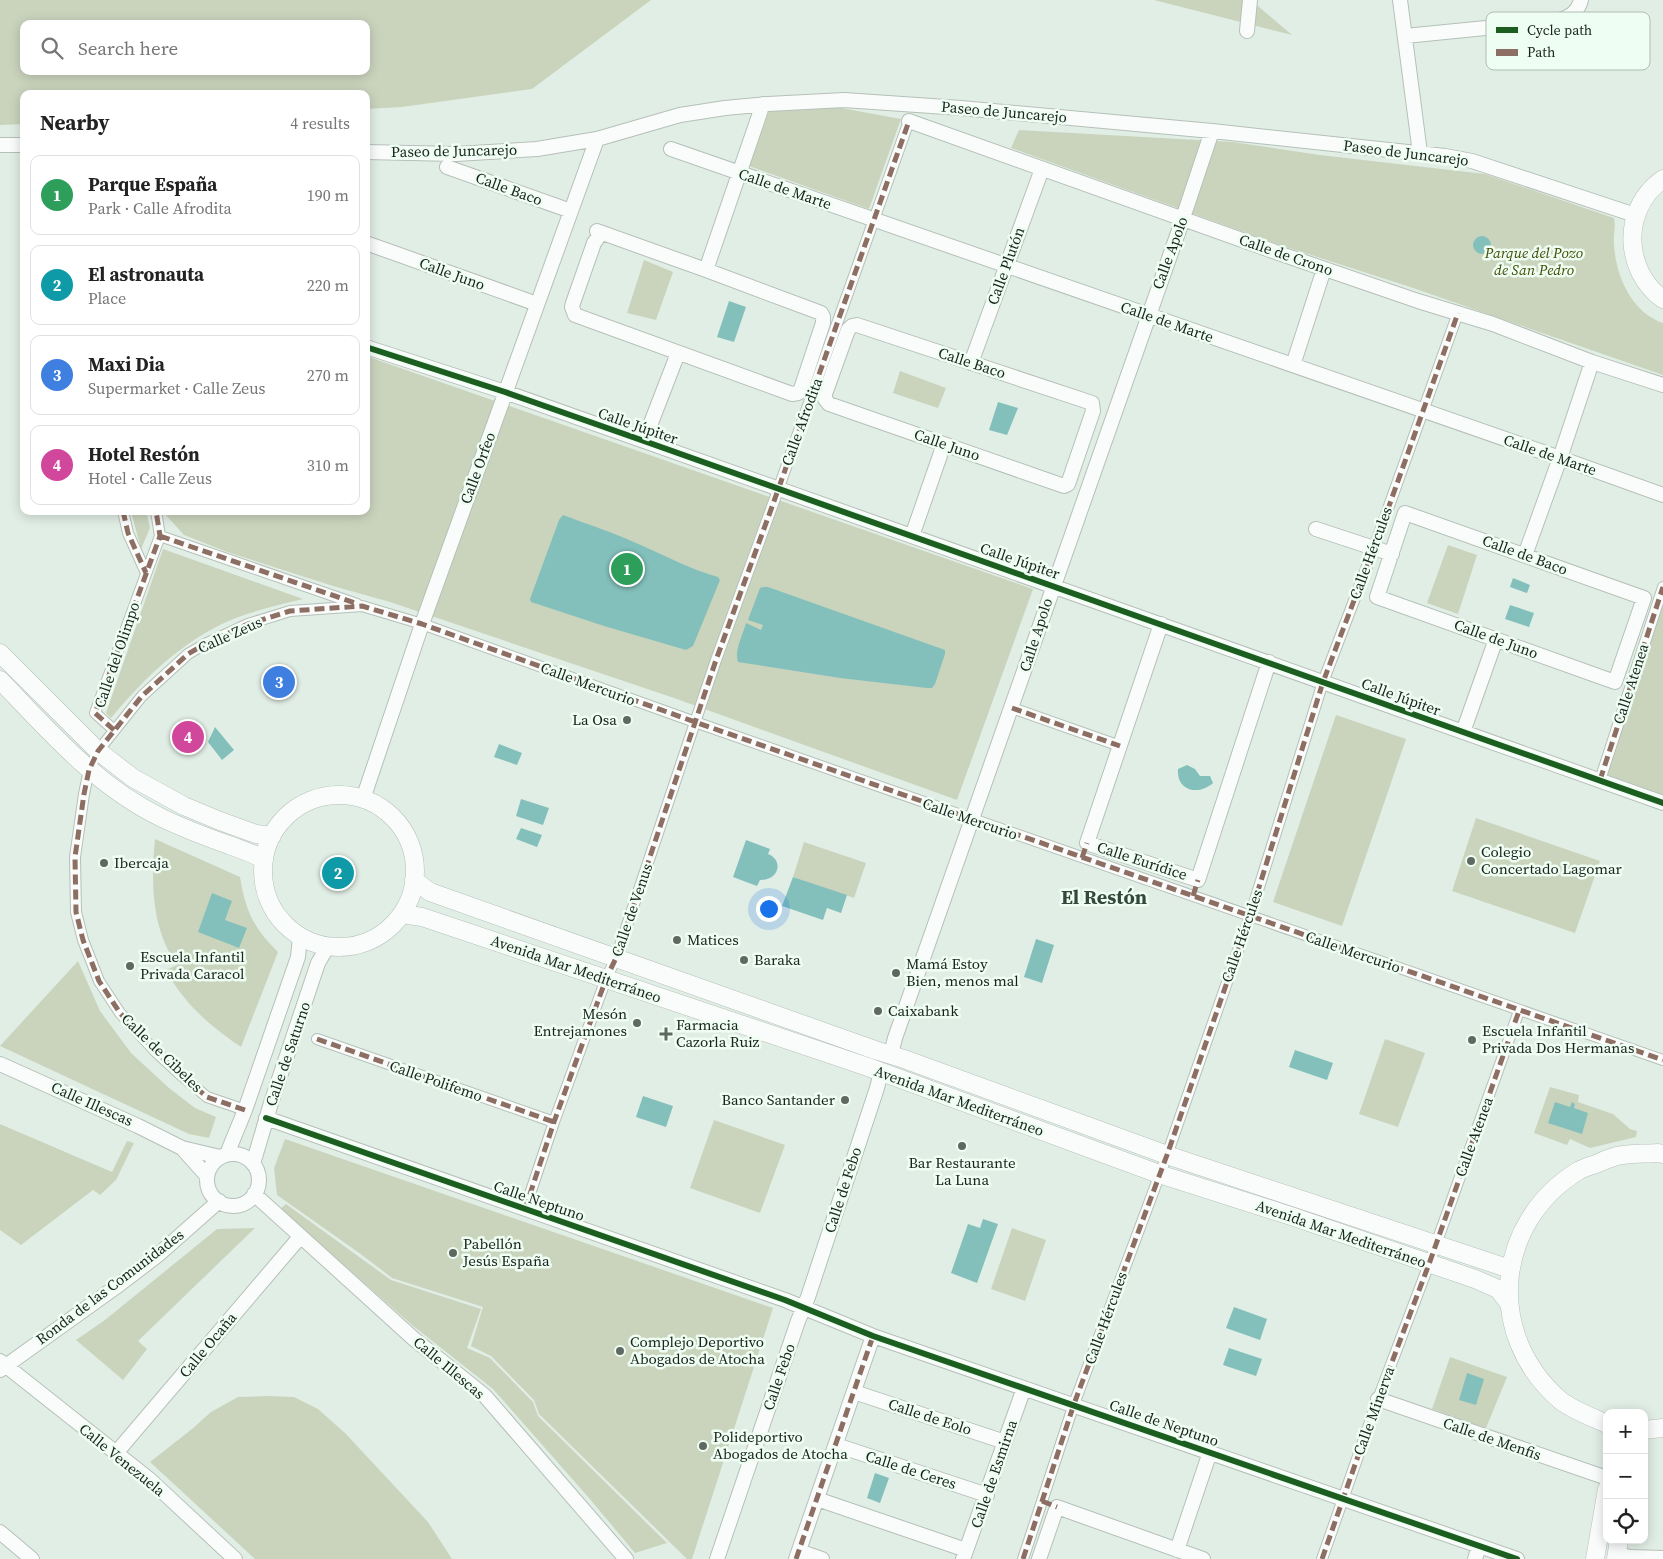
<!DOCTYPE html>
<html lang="en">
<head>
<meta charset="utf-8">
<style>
	body { margin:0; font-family:"Source Serif 4",serif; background:#f2f2f2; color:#222 }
	.controls { position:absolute; right:15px; bottom:15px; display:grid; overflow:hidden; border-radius:10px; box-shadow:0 2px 12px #0003 }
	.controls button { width:45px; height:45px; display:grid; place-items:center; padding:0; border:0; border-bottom:1px solid #e0e0e0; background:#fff; color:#222; font:25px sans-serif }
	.you { position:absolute; left:768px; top:908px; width:18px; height:18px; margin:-12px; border:4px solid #fff; border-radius:50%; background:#1a73e8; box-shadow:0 0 0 8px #1a73e833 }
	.badge { display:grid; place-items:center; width:32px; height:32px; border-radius:50%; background:#0f766e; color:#fff; font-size:16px; font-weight:700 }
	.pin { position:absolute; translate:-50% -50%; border:2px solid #fff; box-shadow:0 1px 5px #0006 }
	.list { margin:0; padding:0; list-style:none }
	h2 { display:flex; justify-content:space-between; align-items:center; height:65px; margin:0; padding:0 20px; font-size:21px }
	h2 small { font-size:16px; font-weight:400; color:#767676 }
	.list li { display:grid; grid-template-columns:32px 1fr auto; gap:15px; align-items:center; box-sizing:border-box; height:80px; margin:0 10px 10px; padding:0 10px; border:1px solid #e0e0e0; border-radius:10px }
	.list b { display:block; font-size:19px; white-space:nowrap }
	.list p { margin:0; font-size:16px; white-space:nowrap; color:#767676 }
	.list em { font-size:16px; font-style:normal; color:#767676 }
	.icon { flex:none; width:28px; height:28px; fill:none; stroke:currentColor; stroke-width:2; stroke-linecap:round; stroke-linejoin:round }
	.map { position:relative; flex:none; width:1663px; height:1559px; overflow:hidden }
	.search { position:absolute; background:#fff; box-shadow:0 2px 12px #0003; left:20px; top:20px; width:350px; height:55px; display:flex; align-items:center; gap:12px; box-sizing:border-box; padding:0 18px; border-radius:10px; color:#767676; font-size:19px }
	.panel { position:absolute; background:#fff; box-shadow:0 2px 12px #0003; left:20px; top:90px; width:350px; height:425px; border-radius:10px }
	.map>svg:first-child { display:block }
	.green { fill:#cad4bd; fill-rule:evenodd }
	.water { fill:#83c0bb }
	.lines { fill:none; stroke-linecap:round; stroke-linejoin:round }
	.pedestrian-casing { stroke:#b5c0b8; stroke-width:12 }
	.minor-casing { stroke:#b5c0b8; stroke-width:16 }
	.tertiary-casing { stroke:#b5c0b8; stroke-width:19 }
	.pedestrian { stroke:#fafcfb; stroke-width:10 }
	.minor { stroke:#fafcfb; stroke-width:14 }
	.tertiary { stroke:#fafcfb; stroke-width:18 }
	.quiet { stroke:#8d6e63; stroke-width:5; stroke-dasharray:10 5; stroke-linecap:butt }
	.cycleway-casing { stroke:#effef3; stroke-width:9 }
	.cycleway { stroke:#1b5e20; stroke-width:6 }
	.poi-dot { fill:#5f6962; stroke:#effef3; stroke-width:2 }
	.labels { text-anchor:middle; stroke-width:5; stroke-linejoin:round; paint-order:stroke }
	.street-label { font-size:15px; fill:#19221c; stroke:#effef3 }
	.park-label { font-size:15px; font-style:italic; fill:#464e07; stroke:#effef3 }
	.poi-label { font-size:15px; fill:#19221c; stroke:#effef3; text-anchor:start }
	.district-label { font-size:20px; font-weight:bold; fill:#34483a; stroke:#effef3 }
	.key { fill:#effef3; stroke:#afbcb2; stroke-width:1 }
	.key-label { font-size:14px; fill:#19221c }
</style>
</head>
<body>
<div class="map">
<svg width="1663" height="1559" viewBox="0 0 1663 1559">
	<rect width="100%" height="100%" fill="#e1eee5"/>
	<path class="green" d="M0,0H651L532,89L402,107L366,109V94H24V124L0,125ZM24,24H366V71H24Z
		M1154,0H1251L1292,35Z
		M836,107L901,119L869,209L749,166L769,111Z
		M1019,130L1233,142L1320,155L1485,174L1614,218C1616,228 1613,236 1614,245C1616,276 1631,312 1663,323V375L1413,288L1277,244L1011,148Z
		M644,260L673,272L656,320L627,313Z
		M366,356L1033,589L957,800L674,698L390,602L333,586L227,552L184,535L164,513V511H366Z
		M900,371L946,388L938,408L893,393Z
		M131,511H146L150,528L141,549Z
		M1448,545L1477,555L1458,614L1427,603Z
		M163,549L303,599C275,606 247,612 222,624C177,646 143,680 111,718L106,713Z
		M1663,604V796L1603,776Z
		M1336,715L1406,739L1342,926L1273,902Z
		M1476,818L1600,861L1575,933L1452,891Z
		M155,839L240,877C246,912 253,927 278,952L241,1047C210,1026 184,1004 166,970L177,965C151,928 151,882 155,839Z
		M804,842L866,863L854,898L793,877Z
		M78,961L100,1011L131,1053L169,1088L195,1108L216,1117L209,1138L189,1134L0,1046Z
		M1385,1039L1425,1053L1398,1127L1359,1114Z
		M1550,1087L1579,1095L1578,1102L1613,1114L1630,1129L1637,1131L1636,1137L1590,1148L1570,1139L1567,1145L1534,1133Z
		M714,1120L785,1145L760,1213L690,1188Z
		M0,1124L112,1172L127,1141L134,1143L116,1180L100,1195L93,1190L21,1245L0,1230Z
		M285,1139L773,1308L692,1559H687L539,1414L534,1400L491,1356L471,1346L483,1307L392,1278L362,1255L277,1195L274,1168Z
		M286,1204L391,1280L481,1309L467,1348L490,1358L533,1402L538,1416L667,1543L635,1553L589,1498L493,1389L412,1325L280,1209Z
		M255,1228L138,1341L147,1349L123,1380L76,1340L105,1320L217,1229Z
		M1012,1228L1046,1240L1025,1301L991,1289Z
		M1450,1357L1507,1377L1486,1428L1432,1409Z
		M268,1396L294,1397L318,1409L345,1433L428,1522L452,1559H255L150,1462L192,1429L211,1412L238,1397Z"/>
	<path class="water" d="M1473 245a9 9 0 1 1 18 0a9 9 0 1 1-18 0Z
		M729,301L746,307L734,342L717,337Z
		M998,402L1018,408L1007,435L989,430Z
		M563,515C590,525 617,534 643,546C668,557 692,570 718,577L720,580L693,646L686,650L604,626L531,602L530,599L559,520Z
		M1513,578L1530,585L1527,593L1510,587Z
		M763,587H768L945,650V654L935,684L932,688H927L840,678L738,662C734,650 743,635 746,623L761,630L763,625L748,620L760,588Z
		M1510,605L1534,613L1529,627L1505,619Z
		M215,727L234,750L222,760L208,742Z
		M499,744L522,753L517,765L494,757Z
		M1187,765L1195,769L1200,776H1210L1213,783C1199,796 1176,791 1178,769Z
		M521,799L549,808L543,825L516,816Z
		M521,828L542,835L537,847L516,839Z
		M746,840L770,849L768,854C784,860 779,881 760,880L757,886L733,877Z
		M793,877L847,895L841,913L827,908L823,920L782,906Z
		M212,893L232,901L225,920L247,928L239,948L198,932Z
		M1036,939L1054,945L1042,983L1024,977Z
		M1295,1050L1333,1063L1327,1080L1289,1067Z
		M643,1096L673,1106L666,1127L636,1117Z
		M1555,1102L1570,1107L1572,1102L1575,1104L1574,1108L1588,1113L1582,1134L1548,1123Z
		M983,1219L998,1224L977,1283L951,1273L968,1224L980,1228Z
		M1234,1307L1267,1319L1260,1340L1226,1328Z
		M1229,1348L1262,1359L1256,1376L1223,1365Z
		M1467,1373L1484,1379L1476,1405L1459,1400Z
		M875,1473L889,1478L880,1503L867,1498Z"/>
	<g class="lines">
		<g class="pedestrian-casing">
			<path id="pedestrian" d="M123,511L128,533L146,573
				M160,536L357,604
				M1012,708L1120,746
				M114,730L95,713L160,536L156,511
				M1600,780L1663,587
				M317,1039L554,1122
				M245,1110L207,1097L182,1076L155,1051L120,1013L99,981L83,940L76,912L75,857L84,794L89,770L98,751L142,696L188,654L205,644L248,624L290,611L362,606L422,624L695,722L1663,1060
				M525,1209L554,1122L606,979L616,958L716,660L773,504L909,121
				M1023,1559L1074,1404L1167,1155L1250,916L1323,682L1374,548L1458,313
				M1322,1559L1378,1399L1429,1264L1519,1011"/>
		</g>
		<g class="minor-casing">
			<path id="minor" d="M1400,0L1420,153
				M1247,31L1250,0
				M1405,36L1556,21C1568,18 1578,13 1581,0
				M909,121L1284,255L1418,301L1493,324L1592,362L1663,385
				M0,145H24
				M671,149L1560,458L1663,495
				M366,152L456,154L537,149L597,139L680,115L725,108L768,104L844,100L961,108L1212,131L1445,156L1472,161L1635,215
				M447,167L571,211
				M597,231L706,270L821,313L823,317V323L801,389L798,393L792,394L575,315L572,307L573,303L594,243L599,236Z
				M366,243L537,304
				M706,270L763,104
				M857,325L1092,403L1093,411L1068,484L1064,486L829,404L825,399V394L848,330L852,326Z
				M366,347L505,392L644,441L1663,803
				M971,363L1042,169
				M1293,365L1324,269
				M644,441L678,353
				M1405,513L1644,598L1615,682L1377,597Z
				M1316,529L1392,554
				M912,536L944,444
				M1525,555L1560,458L1592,362
				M1161,624L1087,843L1198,880L1269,662
				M1463,732L1496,639
				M363,799L422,624L597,139
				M891,1054L895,1038L1179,230L1212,131
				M0,1064L138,1126L182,1148L220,1157
				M266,1118L785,1300L873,1336L1517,1559
				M182,1148L207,1176
				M227,1154L245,1110L298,957L300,937
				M207 1180a26 26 0 1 1 52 0a26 26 0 1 1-52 0Z
				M253,1164L271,1103L318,963L328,946
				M254,1194L414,1339L485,1396L626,1559
				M0,1361L149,1479L235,1559
				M0,1370L120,1284L158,1255L219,1201
				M854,1392L1005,1442
				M1378,1399L1607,1478
				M836,1445L987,1495
				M116,1453L300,1237
				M817,1499L966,1550
				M0,1532L32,1559
				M1177,1550L1210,1452
				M799,1551L822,1559
				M1616,1554L1631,1557L1663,1558
				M717,1559L798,1321L808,1297L877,1088L881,1072
				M796,1559L873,1336
				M963,1559L1024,1388
				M1039,1559L1057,1507L1203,1559
				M1475,1559L1479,1546"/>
		</g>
		<g class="tertiary-casing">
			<path id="tertiary" d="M1663,179C1632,201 1625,240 1640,272C1645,282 1654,293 1663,299
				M0,653L98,751L133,778L184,806L220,821L256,834L272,836
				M0,680C49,731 96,786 162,818C183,828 206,837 229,845C242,850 251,852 264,860
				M263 871a76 76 0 1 1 152 0a76 76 0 1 1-152 0Z
				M414,880L430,892L875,1050L904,1059L1167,1155L1510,1269
				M402,914L422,917L868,1067L1159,1174L1291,1216L1475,1279L1498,1289L1508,1302
				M1607,1424C1594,1418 1570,1409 1560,1400C1485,1335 1494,1223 1578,1171C1583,1168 1590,1166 1596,1164C1602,1161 1610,1158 1617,1156C1630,1153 1645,1154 1658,1153L1663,1154
				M1644,1430L1663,1428
				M1595,1559L1607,1489
				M1616,1559L1619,1540"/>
		</g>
		<use href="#pedestrian" class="pedestrian"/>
		<use href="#minor" class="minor"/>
		<use href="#tertiary" class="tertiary"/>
		<path class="quiet" d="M123,511L128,533L146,573
			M160,536L358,604
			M1012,708L1120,746
			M114,730L95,713L160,536L156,511
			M1600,780L1663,587
			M1082,858L1087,843
			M1193,896L1198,880
			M317,1039L554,1122
			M245,1110L207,1097L182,1076L155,1051L120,1013L99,981L83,940L76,912L75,857L84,794L89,770L98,751L142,696L188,654L205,644L248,624L290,611L362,606L422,624L695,722L1663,1060
			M525,1209L554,1122L606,979L616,958L716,660L773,504L909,121
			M1042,1501L1057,1507
			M796,1559L873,1336
			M1023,1559L1074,1404L1167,1155L1250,916L1323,682L1374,548L1458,313
			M1322,1559L1378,1399L1429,1264L1519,1011"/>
		<g class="cycleway-casing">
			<path id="cycleway" d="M366,347L505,392L644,441L1663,803
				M266,1118L785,1300L873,1336L1517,1559"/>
		</g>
		<use href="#cycleway" class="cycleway"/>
	</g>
	<g class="poi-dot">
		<circle cx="627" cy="720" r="5"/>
		<circle cx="1471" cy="861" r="5"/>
		<circle cx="104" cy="863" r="5"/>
		<circle cx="677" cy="940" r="5"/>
		<circle cx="744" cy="960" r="5"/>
		<circle cx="130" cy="966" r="5"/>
		<circle cx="896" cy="973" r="5"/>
		<circle cx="878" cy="1011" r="5"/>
		<circle cx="637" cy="1023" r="5"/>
		<path d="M663.5 1026.5h5v5h5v5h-5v5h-5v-5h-5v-5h5z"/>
		<circle cx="1472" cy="1040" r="5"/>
		<circle cx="845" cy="1100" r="5"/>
		<circle cx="962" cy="1146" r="5"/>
		<circle cx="453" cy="1253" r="5"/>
		<circle cx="620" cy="1351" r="5"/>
		<circle cx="703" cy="1446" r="5"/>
	</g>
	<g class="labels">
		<g class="street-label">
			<text transform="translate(1004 112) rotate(5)" y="5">Paseo de Juncarejo</text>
			<text transform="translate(454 151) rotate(-1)" y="5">Paseo de Juncarejo</text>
			<text transform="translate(1406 153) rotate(7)" y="5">Paseo de Juncarejo</text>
			<text transform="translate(509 189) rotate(20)" y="5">Calle Baco</text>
			<text transform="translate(785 189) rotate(19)" y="5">Calle de Marte</text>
			<text transform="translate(1170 253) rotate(-70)" y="5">Calle Apolo</text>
			<text transform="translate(1286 255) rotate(19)" y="5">Calle de Crono</text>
			<text transform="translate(1006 266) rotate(-70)" y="5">Calle Plutón</text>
			<text transform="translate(452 274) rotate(20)" y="5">Calle Juno</text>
			<text transform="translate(1167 322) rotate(19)" y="5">Calle de Marte</text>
			<text transform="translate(972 363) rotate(18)" y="5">Calle Baco</text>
			<text transform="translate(802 422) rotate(-70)" y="5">Calle Afrodita</text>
			<text transform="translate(638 426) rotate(19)" y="5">Calle Júpiter</text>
			<text transform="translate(947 445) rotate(19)" y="5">Calle Juno</text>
			<text transform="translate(1550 455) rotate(19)" y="5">Calle de Marte</text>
			<text transform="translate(478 468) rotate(-70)" y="5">Calle Orfeo</text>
			<text transform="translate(1371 553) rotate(-70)" y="5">Calle Hércules</text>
			<text transform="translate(1525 555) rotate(20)" y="5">Calle de Baco</text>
			<text transform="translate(1020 561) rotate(19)" y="5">Calle Júpiter</text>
			<text transform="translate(230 635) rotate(-24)" y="5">Calle Zeus</text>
			<text transform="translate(1036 635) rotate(-72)" y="5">Calle Apolo</text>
			<text transform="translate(1496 639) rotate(20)" y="5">Calle de Juno</text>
			<text transform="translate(117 655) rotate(-71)" y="5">Calle del Olimpo</text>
			<text transform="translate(588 684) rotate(20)" y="5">Calle Mercurio</text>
			<text transform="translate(1631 684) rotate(-72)" y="5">Calle Atenea</text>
			<text transform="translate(1401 697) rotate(20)" y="5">Calle Júpiter</text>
			<text transform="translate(970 819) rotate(19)" y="5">Calle Mercurio</text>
			<text transform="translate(1142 861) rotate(18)" y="5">Calle Eurídice</text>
			<text transform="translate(632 910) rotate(-71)" y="5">Calle de Venus</text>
			<text transform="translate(1242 936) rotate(-71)" y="5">Calle Hércules</text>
			<text transform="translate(1353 952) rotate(19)" y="5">Calle Mercurio</text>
			<text transform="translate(576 969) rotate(19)" y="5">Avenida Mar Mediterráneo</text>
			<text transform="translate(162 1053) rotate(44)" y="5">Calle de Cibeles</text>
			<text transform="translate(288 1054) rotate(-71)" y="5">Calle de Saturno</text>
			<text transform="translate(436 1081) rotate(19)" y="5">Calle Polifemo</text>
			<text transform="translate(959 1101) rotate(20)" y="5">Avenida Mar Mediterráneo</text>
			<text transform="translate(92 1104) rotate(24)" y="5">Calle Illescas</text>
			<text transform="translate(1474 1137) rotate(-70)" y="5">Calle Atenea</text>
			<text transform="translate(843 1190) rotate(-72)" y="5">Calle de Febo</text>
			<text transform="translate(539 1201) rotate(19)" y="5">Calle Neptuno</text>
			<text transform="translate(1341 1234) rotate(19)" y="5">Avenida Mar Mediterráneo</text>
			<text transform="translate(110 1287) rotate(-37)" y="5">Ronda de las Comunidades</text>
			<text transform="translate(1106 1318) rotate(-70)" y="5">Calle Hércules</text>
			<text transform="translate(208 1345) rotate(-50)" y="5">Calle Ocaña</text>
			<text transform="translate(449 1368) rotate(40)" y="5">Calle Illescas</text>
			<text transform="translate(779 1377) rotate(-71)" y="5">Calle Febo</text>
			<text transform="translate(1374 1411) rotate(-70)" y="5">Calle Minerva</text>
			<text transform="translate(930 1417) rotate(18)" y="5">Calle de Eolo</text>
			<text transform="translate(1164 1423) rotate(19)" y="5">Calle de Neptuno</text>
			<text transform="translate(1492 1439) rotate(19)" y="5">Calle de Menfis</text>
			<text transform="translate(122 1460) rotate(39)" y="5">Calle Venezuela</text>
			<text transform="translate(911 1470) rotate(18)" y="5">Calle de Ceres</text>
			<text transform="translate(994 1474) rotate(-71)" y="5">Calle de Esmirna</text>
		</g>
		<g class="park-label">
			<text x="1534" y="258">Parque del Pozo<tspan x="1534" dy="17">de San Pedro</tspan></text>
		</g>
		<g class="poi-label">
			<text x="617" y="725" text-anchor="end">La Osa</text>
			<text x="1481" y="857">Colegio<tspan x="1481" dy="17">Concertado Lagomar</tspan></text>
			<text x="114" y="868">Ibercaja</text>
			<text x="687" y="945">Matices</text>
			<text x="140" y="962">Escuela Infantil<tspan x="140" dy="17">Privada Caracol</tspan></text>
			<text x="754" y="965">Baraka</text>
			<text x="906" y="969">Mamá Estoy<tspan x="906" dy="17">Bien, menos mal</tspan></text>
			<text x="888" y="1016">Caixabank</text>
			<text x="627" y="1019" text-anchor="end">Mesón<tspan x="627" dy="17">Entrejamones</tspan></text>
			<text x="676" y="1030">Farmacia<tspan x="676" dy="17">Cazorla Ruiz</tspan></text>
			<text x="1482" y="1036">Escuela Infantil<tspan x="1482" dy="17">Privada Dos Hermanas</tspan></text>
			<text x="835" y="1105" text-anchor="end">Banco Santander</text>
			<text x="962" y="1168" text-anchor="middle">Bar Restaurante<tspan x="962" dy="17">La Luna</tspan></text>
			<text x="463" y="1249">Pabellón<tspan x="463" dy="17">Jesús España</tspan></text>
			<text x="630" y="1347">Complejo Deportivo<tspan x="630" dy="17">Abogados de Atocha</tspan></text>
			<text x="713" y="1442">Polideportivo<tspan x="713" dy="17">Abogados de Atocha</tspan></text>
		</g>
		<g class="district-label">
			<text x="1104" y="904">El Restón</text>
		</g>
	</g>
	<rect x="1486" y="12" width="164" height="58" rx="8" class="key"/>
	<rect x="1496" y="27" width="22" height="6" fill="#1b5e20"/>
	<rect x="1496" y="49" width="22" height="7" fill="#8d6e63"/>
	<g class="key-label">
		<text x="1527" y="35">Cycle path</text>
		<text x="1527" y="57">Path</text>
	</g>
</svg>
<div class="controls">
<button>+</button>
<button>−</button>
<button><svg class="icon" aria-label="locate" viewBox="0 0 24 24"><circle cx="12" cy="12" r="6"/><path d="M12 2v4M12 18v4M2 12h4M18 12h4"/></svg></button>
</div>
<div class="you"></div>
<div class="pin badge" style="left:627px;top:569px;background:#2e9e5b">1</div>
<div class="pin badge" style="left:338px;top:873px;background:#0f9aa8">2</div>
<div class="pin badge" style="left:279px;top:682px;background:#3f7fe0">3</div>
<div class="pin badge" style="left:188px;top:737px;background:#d1479c">4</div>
<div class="search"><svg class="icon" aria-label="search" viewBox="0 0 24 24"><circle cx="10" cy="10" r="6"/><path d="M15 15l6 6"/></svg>Search here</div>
<section class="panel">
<h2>Nearby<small>4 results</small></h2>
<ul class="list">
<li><span class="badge" style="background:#2e9e5b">1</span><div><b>Parque España</b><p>Park · Calle Afrodita</p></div><em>190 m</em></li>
<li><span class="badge" style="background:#0f9aa8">2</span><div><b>El astronauta</b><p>Place</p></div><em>220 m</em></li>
<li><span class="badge" style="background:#3f7fe0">3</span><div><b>Maxi Dia</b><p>Supermarket · Calle Zeus</p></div><em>270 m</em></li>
<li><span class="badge" style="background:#d1479c">4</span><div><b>Hotel Restón</b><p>Hotel · Calle Zeus</p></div><em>310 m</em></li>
</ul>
</section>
</div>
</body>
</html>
